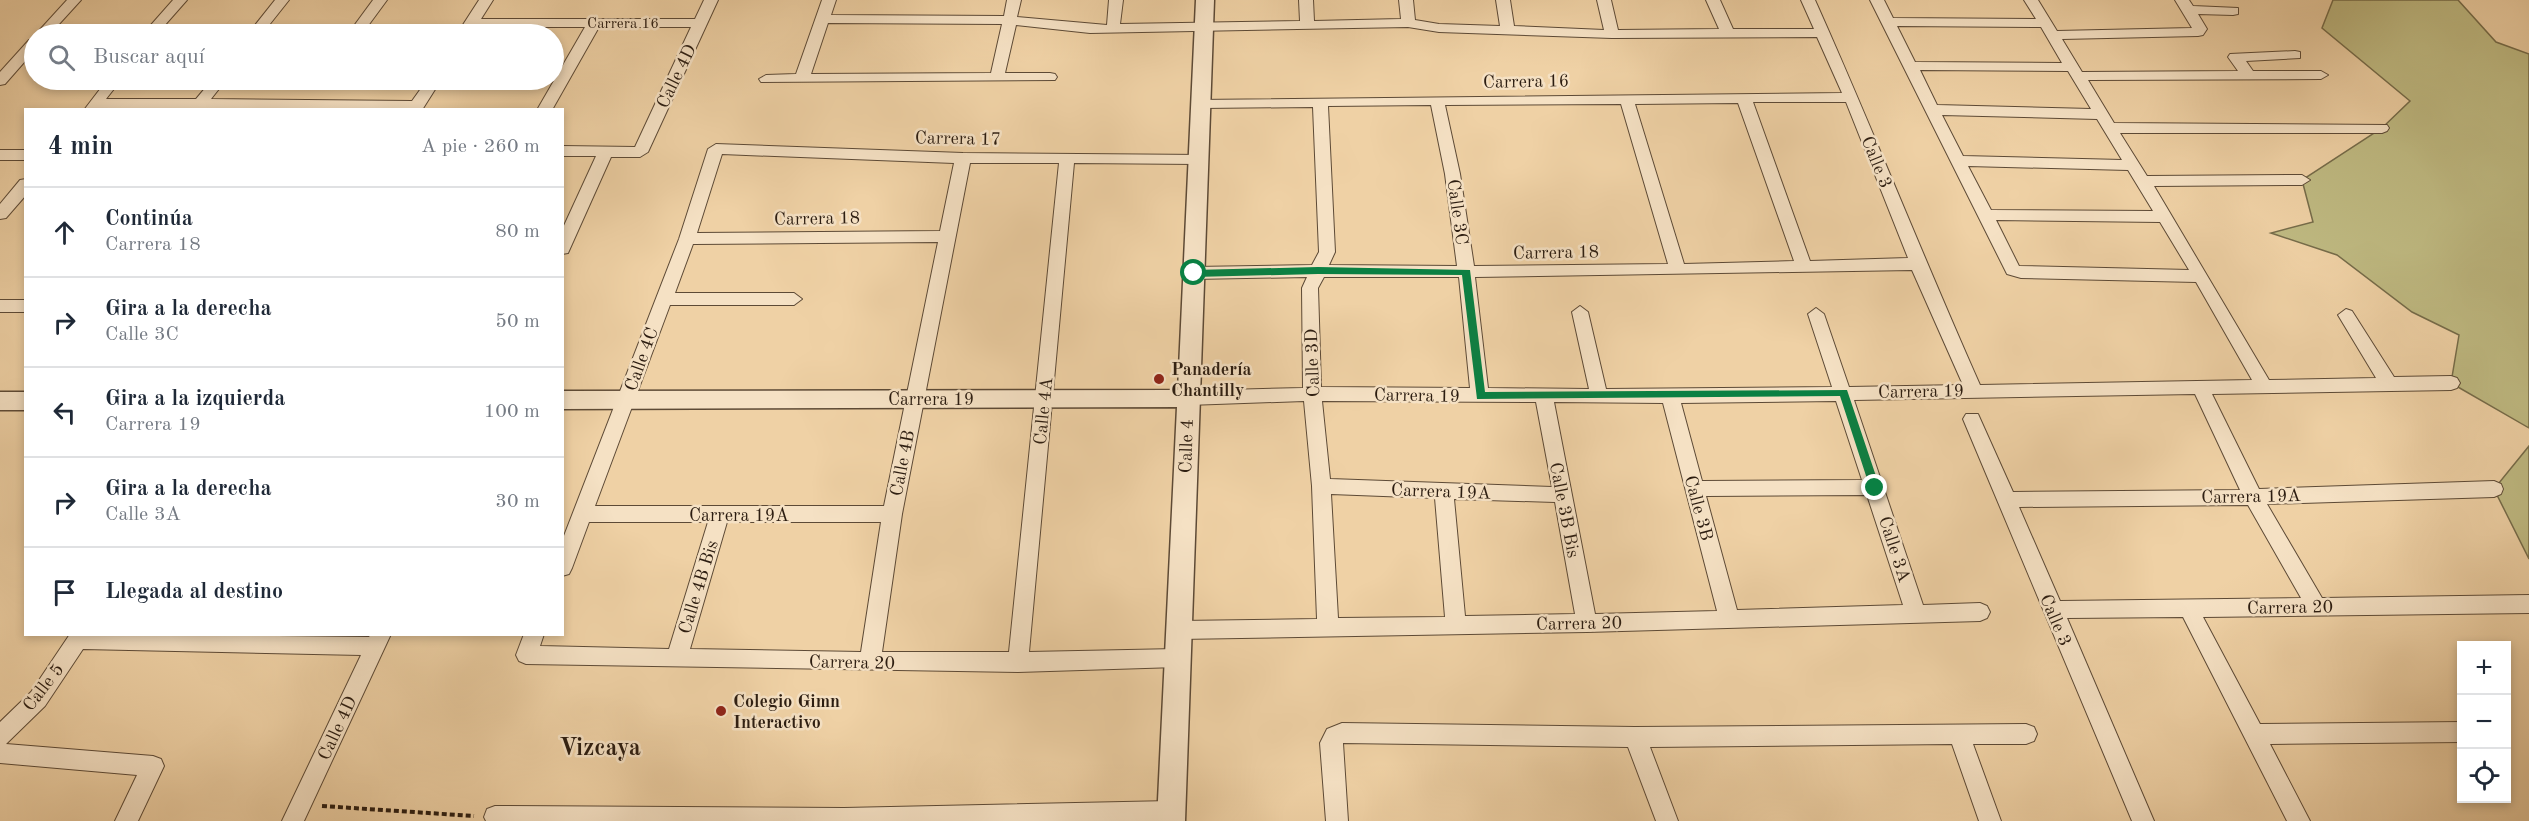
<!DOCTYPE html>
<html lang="es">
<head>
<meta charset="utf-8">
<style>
	body { margin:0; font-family:"Old Standard TT",serif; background:#f2f2f3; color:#1f2937 }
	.controls { position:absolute; right:18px; bottom:18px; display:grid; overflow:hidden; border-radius:0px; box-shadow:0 3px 9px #0003 }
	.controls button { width:54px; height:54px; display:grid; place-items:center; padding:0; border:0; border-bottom:2px solid #e0e1e3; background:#fff; color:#1f2937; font:30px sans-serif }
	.stop { position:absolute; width:18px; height:18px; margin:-14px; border:4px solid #0b8043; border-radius:50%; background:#fff }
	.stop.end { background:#0b8043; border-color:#fff; box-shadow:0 2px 6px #0008 }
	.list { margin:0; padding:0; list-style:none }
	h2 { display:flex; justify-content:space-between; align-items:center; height:78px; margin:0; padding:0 24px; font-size:26px }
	h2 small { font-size:20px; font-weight:400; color:#747a83 }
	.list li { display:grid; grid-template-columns:39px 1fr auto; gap:18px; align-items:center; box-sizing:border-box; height:90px; padding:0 24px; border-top:2px solid #e0e1e3 }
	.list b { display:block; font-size:22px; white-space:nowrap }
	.list p { margin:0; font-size:20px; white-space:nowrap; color:#747a83 }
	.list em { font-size:20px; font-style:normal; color:#747a83 }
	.icon { flex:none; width:33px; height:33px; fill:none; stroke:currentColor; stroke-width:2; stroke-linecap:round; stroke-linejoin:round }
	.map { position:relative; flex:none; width:2529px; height:821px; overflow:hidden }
	.search { position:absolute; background:#fff; box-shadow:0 3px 9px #0003; left:24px; top:24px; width:540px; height:66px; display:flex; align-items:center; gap:15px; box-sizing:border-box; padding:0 21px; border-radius:33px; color:#747a83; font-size:22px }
	.panel { position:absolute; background:#fff; box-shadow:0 3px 9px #0003; left:24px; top:108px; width:540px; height:528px; border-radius:0px }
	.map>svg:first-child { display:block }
	.green { fill:#bfba82; stroke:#766c4a; stroke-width:1.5 }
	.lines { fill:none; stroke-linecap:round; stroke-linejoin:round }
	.minor-casing { stroke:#5d4a36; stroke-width:2 }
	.tertiary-casing { stroke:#5d4a36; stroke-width:3 }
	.path { stroke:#2c1d11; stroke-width:4; stroke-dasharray:5 3; stroke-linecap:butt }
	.minor { fill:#f5e1c4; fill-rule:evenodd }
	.tertiary { fill:#f5e1c4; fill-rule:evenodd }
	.route { fill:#0b8043 }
	.poi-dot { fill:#8f2418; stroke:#f5e1c4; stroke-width:2 }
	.labels { text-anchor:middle; stroke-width:5; stroke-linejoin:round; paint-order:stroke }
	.far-street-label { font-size:15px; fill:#2c1d11; stroke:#f5e1c4 }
	.street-label { font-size:18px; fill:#2c1d11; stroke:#f5e1c4 }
	.poi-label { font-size:18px; font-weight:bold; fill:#2c1d11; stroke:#f5e1c4; text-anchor:start }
	.near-neighbourhood-label { font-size:24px; font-weight:bold; fill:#2c1d11; stroke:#f5e1c4 }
</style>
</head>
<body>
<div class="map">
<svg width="2529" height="821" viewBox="0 0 2529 821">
	<rect width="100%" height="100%" fill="#efd1a5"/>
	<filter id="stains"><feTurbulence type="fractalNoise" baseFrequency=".00333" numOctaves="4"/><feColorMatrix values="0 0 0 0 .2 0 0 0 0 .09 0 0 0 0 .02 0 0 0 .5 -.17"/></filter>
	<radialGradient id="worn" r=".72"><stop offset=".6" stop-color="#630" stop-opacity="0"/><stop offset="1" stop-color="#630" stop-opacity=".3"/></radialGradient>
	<path class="green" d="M2333,0H2458L2496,42L2529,54V428L2451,383L2459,335L2412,312L2337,255L2271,233L2313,222L2302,180L2382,128L2410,101L2322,28Z
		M2529,446V559L2494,489Z"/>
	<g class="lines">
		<g class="minor-casing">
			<path id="minor" d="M67,0H81L50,34H36Z
				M173,0H187L157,34H143Z
				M275,0H289L262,34H248Z
				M373,0H387L362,34H348Z
				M479,0H493L481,19H695L704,0H718L648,152L640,157H611L568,253L562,254V230L596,156H562V146L635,147L691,27H599L552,110H537L585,27H475L471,34H457Z
				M822,0H836L831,15L1004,16L1007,0H1021L1017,17L1107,25L1109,0H1123L1120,24L1300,21L1299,0H1313L1314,21L1401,19L1399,0H1413L1415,20L1439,24L1500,26L1496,0H1510L1514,26L1604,30L1597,0H1611L1618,30L1719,29L1706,0H1720L1733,29H1814L1801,0H1815C1872,127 1923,257 1980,385L2252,380L2196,282L2021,278L2007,274L1870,0H1884L1893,18L2036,19L2024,0H2038L2057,31L2192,28L2175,0H2189L2193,6L2238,8V14L2233,15L2198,14L2207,29L2203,35L2198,36L2062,39L2082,72L2238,71L2228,57L2230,54L2295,51L2300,52V58L2246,61L2253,71H2321L2328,75L2321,79L2088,80L2114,123L2387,125L2389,128L2387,131L2382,133H2120L2147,176L2302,175L2310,180L2302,185L2154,186L2269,380L2376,378L2338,315L2346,309L2352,311L2394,377L2451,376L2457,378L2460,383L2457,388L2451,390L2212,394L2259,489L2494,481L2501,484L2503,489L2501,494L2494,497L2267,504L2322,598L2529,595V613L2203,617L2260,724L2462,722V742L2270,744L2310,821H2287L2183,617L2067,618L2154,821H2132L1963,419L1966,414H1978L2013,492L2240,490L2195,394L1854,400L1923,605L1980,603L1987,606L1990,612L1987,618L1980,621L1587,632L1179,639L1172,636L1169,630L1172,624L1179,621L1317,619L1312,486L1304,401L1188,405L1182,403L1179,398L1182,393L1188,391L1303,388L1302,288L1307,277L1194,279L1186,273L1194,267L1312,265L1319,252L1313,107L1201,108L1196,106L1194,103L1196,100L1842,93L1817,37L1612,38L1439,32L1408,27L1090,33L1016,25L1005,73H1050L1055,74L1057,77L1055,80L761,82L759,79L766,75L796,74ZM828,23L1002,24L991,73L811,74ZM1897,26L2041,27L2062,63L1915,62ZM1920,70L2068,71L2091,109L1937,105ZM1753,102H1846L1908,258L1810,261ZM1738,103L1794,261L1684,264L1635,104ZM1621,104L1668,264L1474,266L1460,174L1445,105ZM1431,105L1445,174L1457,266L1329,265L1335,252L1328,106ZM1942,115L2097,119L2122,160L1963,156ZM1968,166L2128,170L2153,211L1991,210ZM1996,220L2160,222L2189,270L2019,266ZM1912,270L1963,385L1849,387L1824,314L1816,308L1808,314L1832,387L1606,389L1588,312L1580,306L1572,312L1589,389L1488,388L1475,277ZM1324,277H1459L1470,388L1321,387L1318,288ZM1322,401L1536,402L1552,487L1330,479ZM1836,401L1862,480L1702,481L1681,403ZM1554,402L1663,403L1717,611L1595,614ZM1331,494L1435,498L1445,617L1338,618ZM1867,495L1903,605L1737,610L1706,496ZM1454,499L1555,502L1575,614L1465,616ZM2248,505L2301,598L2060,601L2019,507Z
				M34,39V51L5,84L0,85V72L29,40Z
				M107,80H121L106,99H196L212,80H226L211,99L412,101L427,80H441L422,110H84Z
				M716,144L963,153L1203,155L1206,159L1203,163L1198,164L1074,163L1029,652L1177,649L1184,652L1187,658L1184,664L1177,667L1018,672L526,664L519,661L516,655L524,634H544L540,646L669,649L708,522H589L572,568L569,574L562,576V541L679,239L708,149ZM722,154L954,163L940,231L697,233ZM970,163H1059L1009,652H882L902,514ZM938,242L884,506H595L670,305H794L802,299L794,293H675L693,244ZM727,522H881L861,652L690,649Z
				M0,150H26V160H0Z
				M26,179V195L6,218L0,219V204L20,180Z
				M0,300H26V312H0Z
				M70,634L369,637L371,634H391L304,821H282L361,655L83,649L45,706L6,744L153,756L161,759L164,766L138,821H115L137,775L0,763V722L31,692Z
				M1342,723L1635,727L2026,724L2034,727L2037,734L2034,741L2026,744H1973L2001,821H1979L1952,744L1650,747L1678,821H1656L1628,747L1343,743L1348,821H1326L1320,743L1327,729Z
				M1171,801L1179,805L1182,812L1175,821H486L484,817L487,809L495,806L844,808Z"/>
		</g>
		<g class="tertiary-casing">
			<path id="tertiary" d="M1196,0H1214L1185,821H1157L1177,407L562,409V391L1178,390Z
				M0,392H26V410H0Z"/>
		</g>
		<path class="path" d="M322,806L474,816"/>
		<use href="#minor" class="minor"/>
		<use href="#tertiary" class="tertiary"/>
	</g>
	<path class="route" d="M1318,267L1470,270L1485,392L1847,390L1880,488L1875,492L1870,488L1840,396L1477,399L1462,275L1318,274L1194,277L1189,273L1194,270Z"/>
	<g class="poi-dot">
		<circle cx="1159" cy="379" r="6"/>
		<circle cx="721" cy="711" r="6"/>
	</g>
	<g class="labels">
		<g class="far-street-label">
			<text x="623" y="28">Carrera 16</text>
		</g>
		<g class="street-label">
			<text transform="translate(676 76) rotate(-64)" y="6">Calle 4D</text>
			<text transform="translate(1526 81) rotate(-1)" y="6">Carrera 16</text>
			<text transform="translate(958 138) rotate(1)" y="6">Carrera 17</text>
			<text transform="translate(1877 162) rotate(68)" y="6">Calle 3</text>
			<text transform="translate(1458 212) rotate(82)" y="6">Calle 3C</text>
			<text transform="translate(817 218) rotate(-1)" y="6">Carrera 18</text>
			<text transform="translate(1556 252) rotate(-1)" y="6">Carrera 18</text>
			<text transform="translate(641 359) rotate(-70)" y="6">Calle 4C</text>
			<text transform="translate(1312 363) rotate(-92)" y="6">Calle 3D</text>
			<text transform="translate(1921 391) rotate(-1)" y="6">Carrera 19</text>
			<text transform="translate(1417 395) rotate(1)" y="6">Carrera 19</text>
			<text x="931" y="405">Carrera 19</text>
			<text transform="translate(1043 411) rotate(-84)" y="6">Calle 4A</text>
			<text transform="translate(1186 446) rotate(-88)" y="6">Calle 4</text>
			<text transform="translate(902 463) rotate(-79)" y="6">Calle 4B</text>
			<text transform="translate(1441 491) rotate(2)" y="6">Carrera 19A</text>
			<text transform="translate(2251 496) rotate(-1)" y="6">Carrera 19A</text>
			<text transform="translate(1699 508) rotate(75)" y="6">Calle 3B</text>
			<text transform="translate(1565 510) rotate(79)" y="6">Calle 3B Bis</text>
			<text x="739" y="521">Carrera 19A</text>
			<text transform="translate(1895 549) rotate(72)" y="6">Calle 3A</text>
			<text transform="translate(698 587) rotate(-73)" y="6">Calle 4B Bis</text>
			<text transform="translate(2290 607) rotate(-1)" y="6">Carrera 20</text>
			<text transform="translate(2056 620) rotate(67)" y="6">Calle 3</text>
			<text transform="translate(1579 623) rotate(-1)" y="6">Carrera 20</text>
			<text transform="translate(852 662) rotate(1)" y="6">Carrera 20</text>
			<text transform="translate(43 687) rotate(-52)" y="6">Calle 5</text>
			<text transform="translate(337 728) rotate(-65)" y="6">Calle 4D</text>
		</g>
		<g class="poi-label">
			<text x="1171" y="375">Panadería<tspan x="1171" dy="21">Chantilly</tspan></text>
			<text x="733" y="707">Colegio Gimn<tspan x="733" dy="21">Interactivo</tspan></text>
		</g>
		<g class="near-neighbourhood-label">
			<text x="600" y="755">Vizcaya</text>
		</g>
	</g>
	<rect width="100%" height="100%" filter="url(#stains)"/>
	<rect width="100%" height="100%" fill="url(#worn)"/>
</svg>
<div class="controls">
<button>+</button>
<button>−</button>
<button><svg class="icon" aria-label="locate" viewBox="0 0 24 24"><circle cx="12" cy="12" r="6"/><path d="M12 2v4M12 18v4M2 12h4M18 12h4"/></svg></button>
</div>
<div class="stop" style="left:1194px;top:273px"></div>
<div class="stop end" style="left:1875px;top:488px"></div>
<div class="search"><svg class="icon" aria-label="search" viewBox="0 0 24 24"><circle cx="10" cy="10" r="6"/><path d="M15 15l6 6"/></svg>Buscar aquí</div>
<section class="panel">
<h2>4 min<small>A pie · 260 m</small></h2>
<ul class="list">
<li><svg class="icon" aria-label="ahead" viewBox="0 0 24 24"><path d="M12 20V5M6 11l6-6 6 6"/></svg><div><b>Continúa</b><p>Carrera 18</p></div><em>80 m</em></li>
<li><svg class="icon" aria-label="right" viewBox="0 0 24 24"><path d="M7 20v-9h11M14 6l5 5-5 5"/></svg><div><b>Gira a la derecha</b><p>Calle 3C</p></div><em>50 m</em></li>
<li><svg class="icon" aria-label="left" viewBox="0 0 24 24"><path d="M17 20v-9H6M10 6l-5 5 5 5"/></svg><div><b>Gira a la izquierda</b><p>Carrera 19</p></div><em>100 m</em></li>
<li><svg class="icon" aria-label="right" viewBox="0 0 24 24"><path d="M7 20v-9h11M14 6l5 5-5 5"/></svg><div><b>Gira a la derecha</b><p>Calle 3A</p></div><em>30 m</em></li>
<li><svg class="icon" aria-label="arrive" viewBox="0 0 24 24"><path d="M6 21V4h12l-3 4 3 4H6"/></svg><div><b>Llegada al destino</b></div></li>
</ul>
</section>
</div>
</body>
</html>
